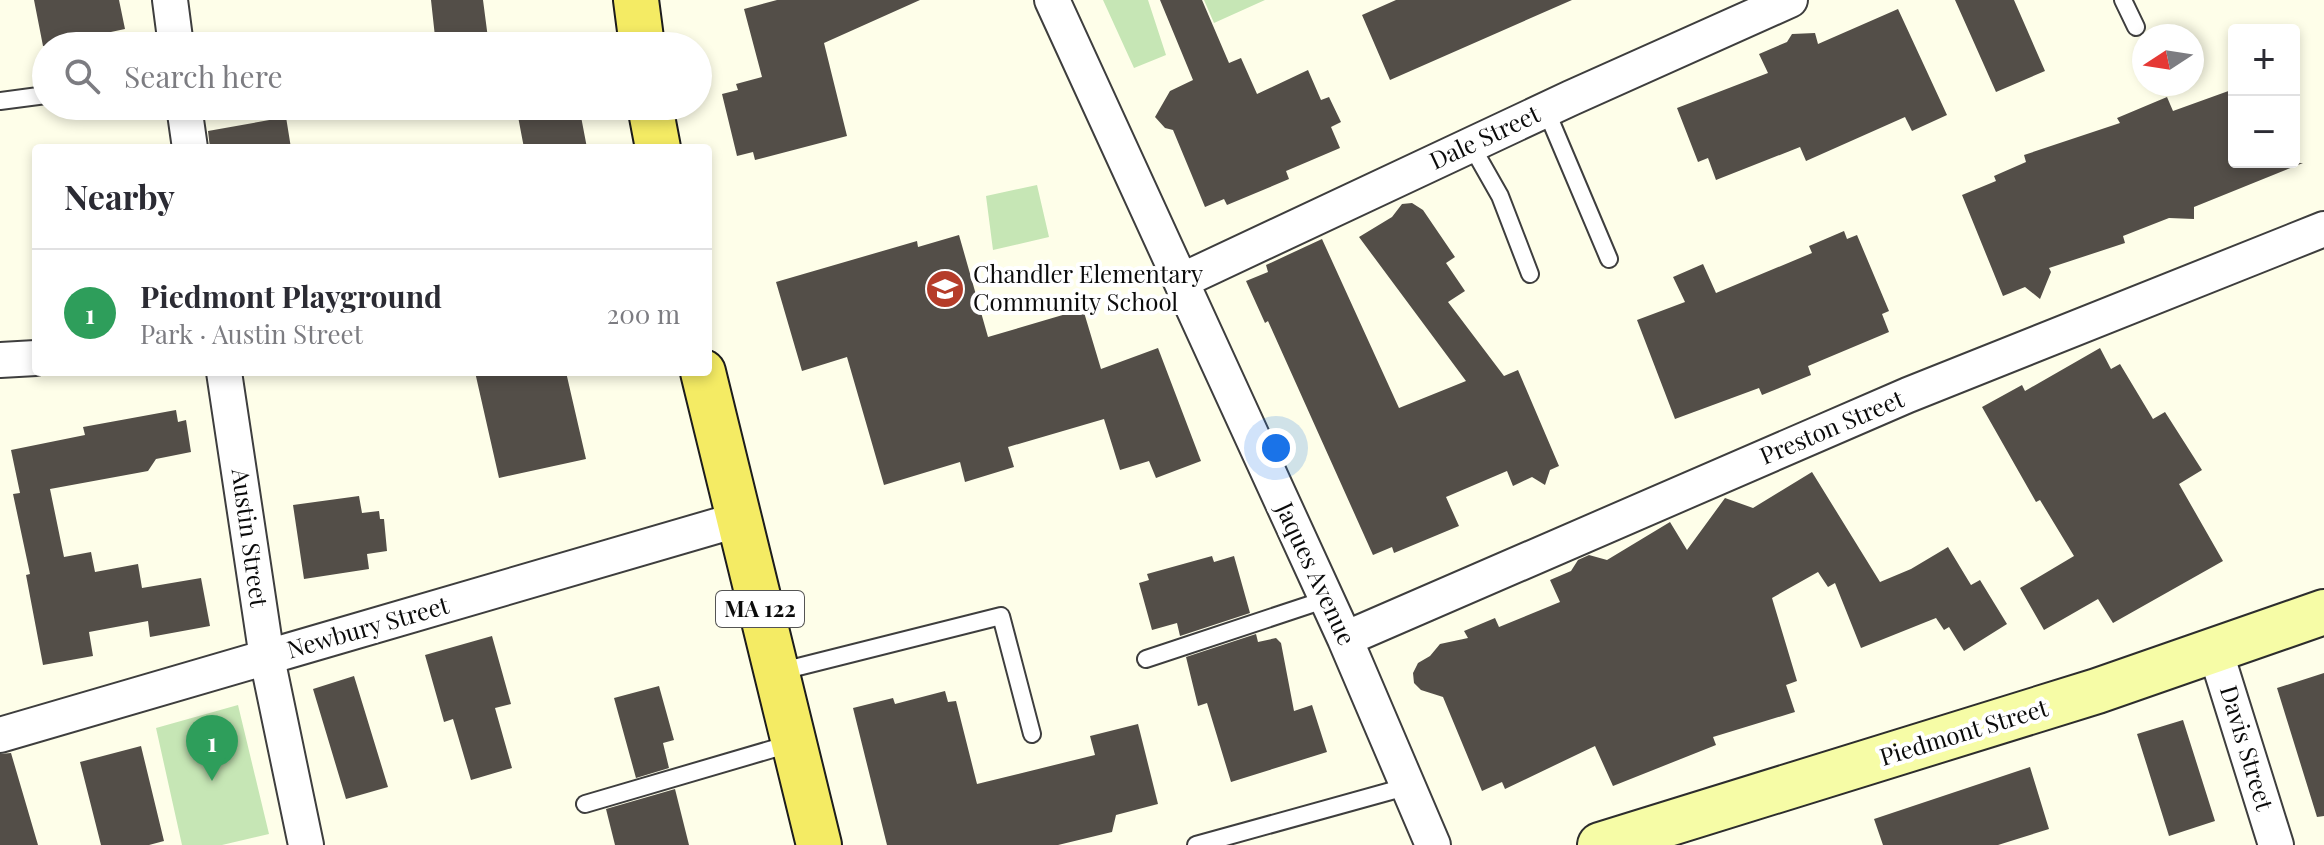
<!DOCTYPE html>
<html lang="en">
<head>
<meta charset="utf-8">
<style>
	body { margin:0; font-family:"Playfair Display",serif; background:#f2f2f3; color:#2b2b33 }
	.controls { position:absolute; right:24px; top:24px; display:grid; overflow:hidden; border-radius:8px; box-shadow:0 4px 12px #0003 }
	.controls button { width:72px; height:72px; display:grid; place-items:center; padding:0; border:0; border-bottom:2px solid #e1e1e2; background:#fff; color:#2b2b33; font:40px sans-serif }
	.compass { position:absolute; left:2132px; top:24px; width:72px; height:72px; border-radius:50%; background:#fff; box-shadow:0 4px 12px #0003; rotate:258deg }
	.you { position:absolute; left:1276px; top:448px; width:28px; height:28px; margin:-20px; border:6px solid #fff; border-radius:50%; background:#1a73e8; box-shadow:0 0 0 12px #1a73e833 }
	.badge { display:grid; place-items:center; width:52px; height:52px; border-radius:50%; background:#0b8043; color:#fff; font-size:26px; font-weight:700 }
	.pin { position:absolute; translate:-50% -66px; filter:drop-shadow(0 2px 4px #0008) }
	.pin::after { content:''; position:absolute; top:42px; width:28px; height:24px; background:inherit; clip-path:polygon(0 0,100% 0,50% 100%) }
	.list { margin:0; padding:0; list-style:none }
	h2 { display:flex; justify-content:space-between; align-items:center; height:104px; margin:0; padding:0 32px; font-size:34px }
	h2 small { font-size:26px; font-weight:400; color:#7c7c81 }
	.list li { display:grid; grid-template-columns:52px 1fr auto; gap:24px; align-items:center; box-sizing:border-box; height:128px; padding:0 32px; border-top:2px solid #e1e1e2 }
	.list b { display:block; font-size:30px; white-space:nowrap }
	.list p { margin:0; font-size:26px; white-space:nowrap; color:#7c7c81 }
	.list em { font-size:26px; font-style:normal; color:#7c7c81 }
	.icon { flex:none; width:44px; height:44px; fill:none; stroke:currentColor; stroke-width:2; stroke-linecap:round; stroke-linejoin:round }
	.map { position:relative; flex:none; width:2324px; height:845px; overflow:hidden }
	.search { position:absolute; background:#fff; box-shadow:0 4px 12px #0003; left:32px; top:32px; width:680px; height:88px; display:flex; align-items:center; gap:20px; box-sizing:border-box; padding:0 28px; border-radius:44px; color:#7c7c81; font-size:30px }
	.panel { position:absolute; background:#fff; box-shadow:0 4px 12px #0003; left:32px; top:144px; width:680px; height:232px; border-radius:8px }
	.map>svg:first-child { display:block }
	.green { fill:#c6e6b5 }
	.building { fill:#534e48 }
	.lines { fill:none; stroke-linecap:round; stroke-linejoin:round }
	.lane-casing { stroke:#3e3e3e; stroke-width:20 }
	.street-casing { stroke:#3e3e3e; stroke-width:38 }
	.secondary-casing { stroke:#2d2d2d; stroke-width:48 }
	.primary-casing { stroke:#1c1c1c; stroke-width:48 }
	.lane { stroke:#fff; stroke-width:16 }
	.street { stroke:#fff; stroke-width:34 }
	.secondary { stroke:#f6fca6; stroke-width:44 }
	.primary { stroke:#f4eb64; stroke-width:44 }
	.labels { text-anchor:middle; stroke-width:8; stroke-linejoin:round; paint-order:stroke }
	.shield { fill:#fff; stroke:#545454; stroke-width:2 }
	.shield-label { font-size:22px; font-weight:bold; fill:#0b0b0b }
	.street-label { font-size:24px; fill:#0b0b0b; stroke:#fff }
	.poi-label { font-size:24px; fill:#0b0b0b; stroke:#fff; text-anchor:start }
</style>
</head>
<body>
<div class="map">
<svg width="2324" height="845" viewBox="0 0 2324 845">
	<rect width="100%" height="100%" fill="#fefee9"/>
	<path class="green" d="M1103,0H1148L1166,55L1134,68Z
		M1204,0H1265L1214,23Z
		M1037,185L1049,237L993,250L986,196Z
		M238,705L269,834L222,845H182L156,728Z"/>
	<path class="building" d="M34,0H119L125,29L92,36L94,46H43Z
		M431,0H483L489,46H436Z
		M777,0H920L824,43L847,136L755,160L753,152L737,156L722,94L738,90L736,84L762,77L744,9Z
		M1160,0H1202L1229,63L1241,58L1257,94L1308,70L1321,100L1329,97L1341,122L1331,127L1340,148L1286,171L1289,179L1227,205L1224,199L1205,207L1173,130L1165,128L1155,117L1170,91L1193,80Z
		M1396,0H1572L1390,80L1362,15Z
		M1955,0H2014L2045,71L1996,92Z
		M1898,9L1947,115L1912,131L1905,117L1806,161L1800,147L1716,180L1708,158L1698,162L1677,108L1768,73L1759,54L1787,42L1792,34L1815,33L1818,44Z
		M2234,89V162L2303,163L2194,207V219L2169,218L2123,236L2125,243L2049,268L2051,272L2040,299L2025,287L2003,296L1962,195L1996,181L1994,176L2026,162L2024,155L2120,123L2117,118L2167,97L2173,111Z
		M516,106H579L587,148H524Z
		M286,117L291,148H210L208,131Z
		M1412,203L1423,210L1455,257L1446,263L1465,291L1448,302L1504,376L1518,370L1559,466L1550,470L1545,485L1532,477L1513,486L1507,471L1446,497L1459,526L1394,553L1392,547L1373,555L1268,321L1265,323L1246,281L1268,272L1266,265L1322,239L1399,408L1466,381L1359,237L1392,217L1402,204Z
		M1844,231L1847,239L1857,235L1889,311L1882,314L1889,332L1808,366L1811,375L1762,395L1759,388L1675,419L1637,320L1685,302L1673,277L1703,264L1716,293L1812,253L1809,246Z
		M959,235L988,337L1083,309L1101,369L1158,348L1201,461L1156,478L1149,461L1120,470L1104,419L1008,447L1014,467L965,482L960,462L884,485L847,357L802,371L776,282L917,241L918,247Z
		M2100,348L2111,369L2120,364L2153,419L2165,412L2202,470L2179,484L2223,561L2113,623L2098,599L2044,630L2020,588L2074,556L2040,500L2036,502L1982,407L2022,385L2025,391Z
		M475,372H566L586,459L499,478Z
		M176,410L178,422L186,420L191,452L156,459L148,471L50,489L64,557L91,552L95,572L138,564L142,588L201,578L210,626L150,637L148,621L89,632L93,656L43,665L26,575L30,574L13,494L20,493L11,450L85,435L83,427Z
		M1812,472L1880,582L1911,569L1948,547L1971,585L1980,580L2007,624L1964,651L1949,627L1944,630L1936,618L1861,648L1835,583L1828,587L1818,572L1772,598L1797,681L1786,685L1795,712L1713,737L1716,745L1613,786L1595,746L1505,789L1502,782L1482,791L1443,697L1421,690L1414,683L1413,673L1418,663L1430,656L1440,644L1468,638L1464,631L1495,618L1499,627L1560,602L1550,580L1571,571L1578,560L1589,555L1607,560L1670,522L1687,550L1725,498L1753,508Z
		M359,496L362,513L379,511L380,519H384L387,551L367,554L369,569L304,579L293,505Z
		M1212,556L1214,562L1234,556L1250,613L1180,636L1177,623L1152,630L1139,583L1149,580L1147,574Z
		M1256,634L1258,642L1276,638L1281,643L1294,711L1312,705L1327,752L1231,782L1207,703L1198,706L1186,657Z
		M492,636L511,704L495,708L512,768L471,780L453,719L444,722L425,655Z
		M2324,673V816L2317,817L2277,688Z
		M354,676L388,787L346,799L313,689Z
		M659,686L674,740L663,743L669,768L636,778L614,698Z
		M945,691L948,702L956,701L977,784L1095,755L1090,736L1138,724L1158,804L1116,815L1112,832L1058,845H887L853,708L893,698L895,704Z
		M2183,720L2215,821L2169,836L2137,734Z
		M141,746L164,841L149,845H101L80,762Z
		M11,753L38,845H0V754Z
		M2030,767L2049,829L1998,845H1883L1874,819Z
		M675,789L689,845H615L606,809Z"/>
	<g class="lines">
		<g class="lane-casing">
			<path id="lane" d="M2123,0L2136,27
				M0,101L46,95
				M1546,110L1609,259
				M1471,145L1500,196L1530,274
				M1146,659L1327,599
				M778,672L1001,616L1032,734
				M585,804L793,743
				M1196,845L1409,786"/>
		</g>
		<g class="street-casing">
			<path id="street" d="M170,0L176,46
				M1052,0L1345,639L1433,845
				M184,106L190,148
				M1181,281L1571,98L1790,0
				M0,360L36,358
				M224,372L267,658L306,845
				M1345,639L1908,395L2324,229
				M2215,650L2276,845
				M0,735L737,520"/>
		</g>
		<g class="secondary-casing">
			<path id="secondary" d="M1600,845L2097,691L2324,612"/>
		</g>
		<g class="primary-casing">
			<path id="primary" d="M636,0L642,46
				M650,106L658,148
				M703,372L819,845"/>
		</g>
		<use href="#lane" class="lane"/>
		<use href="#street" class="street"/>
		<use href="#secondary" class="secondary"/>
		<use href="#primary" class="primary"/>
	</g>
	<defs>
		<g id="school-disc" transform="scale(2)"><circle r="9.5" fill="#b53c29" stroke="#fff"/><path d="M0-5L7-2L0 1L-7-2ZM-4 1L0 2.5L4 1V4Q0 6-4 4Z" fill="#fff"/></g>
	</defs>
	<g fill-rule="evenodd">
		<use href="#school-disc" x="945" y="289"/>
	</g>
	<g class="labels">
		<rect class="shield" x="716" y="591" width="88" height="36" rx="6"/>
		<g class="shield-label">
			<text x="760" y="617">MA 122</text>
		</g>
		<g class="street-label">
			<text transform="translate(1485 138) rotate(-25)" y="8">Dale Street</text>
			<text transform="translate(1832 428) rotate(-23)" y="8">Preston Street</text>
			<text transform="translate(249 538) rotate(82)" y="8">Austin Street</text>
			<text transform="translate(1315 574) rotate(65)" y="8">Jaques Avenue</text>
			<text transform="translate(368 628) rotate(-16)" y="8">Newbury Street</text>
			<text transform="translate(1964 733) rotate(-17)" y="8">Piedmont Street</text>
			<text transform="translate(2246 748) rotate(73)" y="8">Davis Street</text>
		</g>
		<g class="poi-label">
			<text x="973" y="283">Chandler Elementary<tspan x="973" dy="28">Community School</tspan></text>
		</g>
	</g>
</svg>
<div class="controls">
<button>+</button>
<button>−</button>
</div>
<svg class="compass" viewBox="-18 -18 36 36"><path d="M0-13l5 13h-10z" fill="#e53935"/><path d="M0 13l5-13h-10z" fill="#7c7c81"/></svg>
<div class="you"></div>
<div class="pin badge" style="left:212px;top:781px;background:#2e9e5b">1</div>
<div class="search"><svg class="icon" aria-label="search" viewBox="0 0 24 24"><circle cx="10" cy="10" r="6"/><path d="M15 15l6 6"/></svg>Search here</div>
<section class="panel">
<h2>Nearby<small></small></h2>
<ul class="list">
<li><span class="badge" style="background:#2e9e5b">1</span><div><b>Piedmont Playground</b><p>Park · Austin Street</p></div><em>200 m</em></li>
</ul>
</section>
</div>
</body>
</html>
